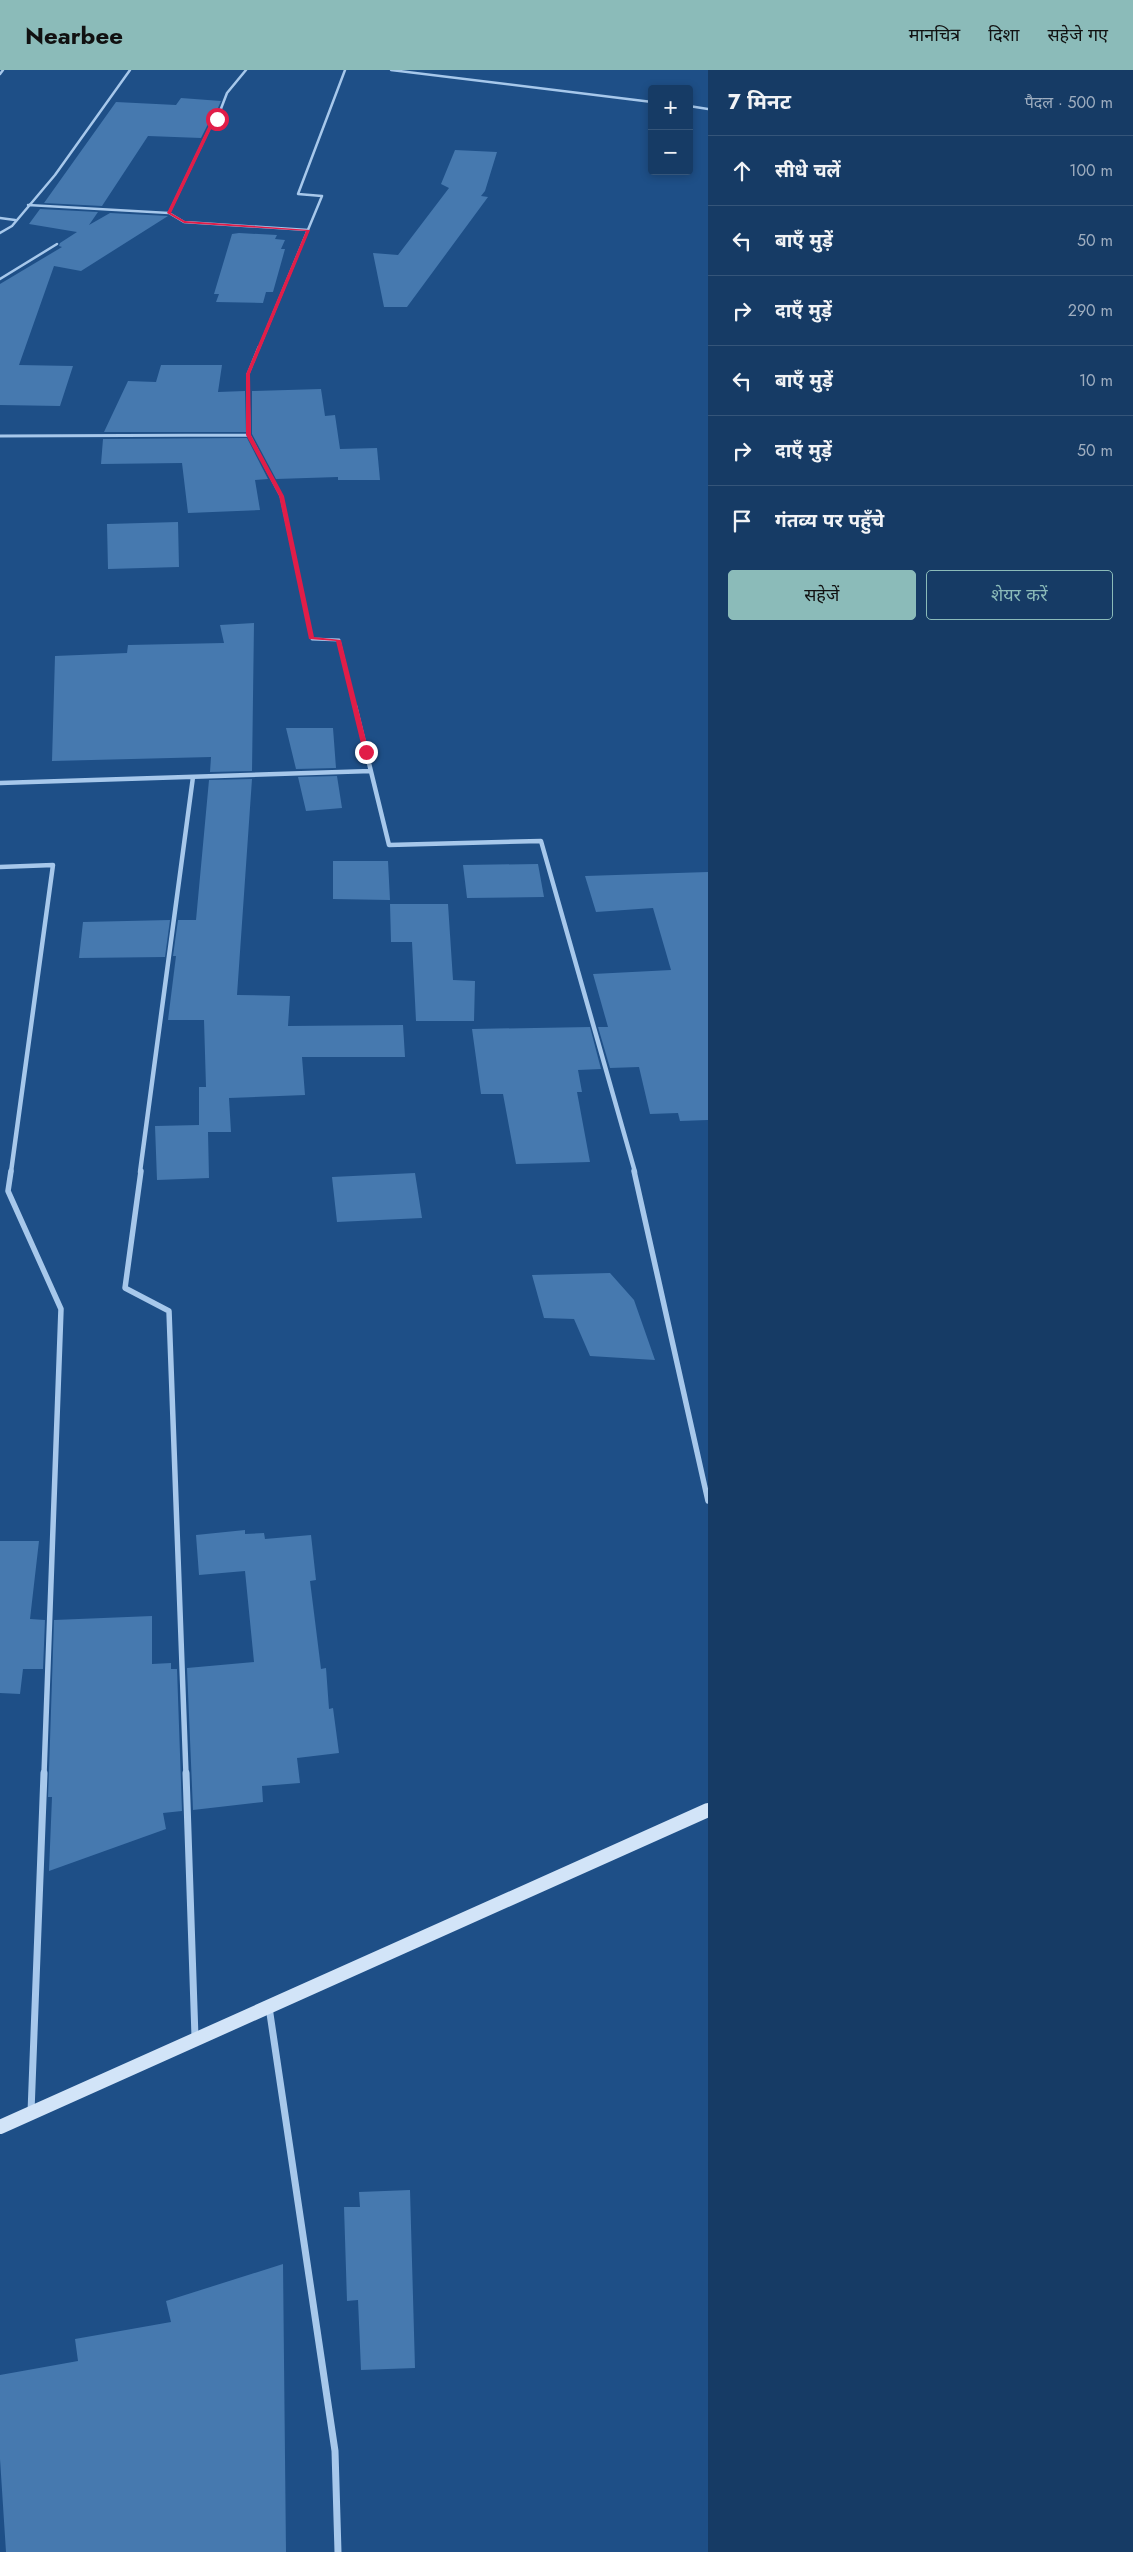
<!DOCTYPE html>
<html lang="hi">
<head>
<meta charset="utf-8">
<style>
	body { margin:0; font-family:Jost,"Noto Sans Devanagari",sans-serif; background:#23466e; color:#f1f3f6 }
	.controls { position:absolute; right:15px; top:15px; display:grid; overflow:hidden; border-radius:5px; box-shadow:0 2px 8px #0003 }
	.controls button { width:45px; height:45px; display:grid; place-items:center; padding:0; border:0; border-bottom:1px solid #355579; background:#163b65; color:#f1f3f6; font:25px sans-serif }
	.stop { position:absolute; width:15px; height:15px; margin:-11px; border:4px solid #e11d48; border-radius:50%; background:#fff }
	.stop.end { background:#e11d48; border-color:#fff; box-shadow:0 1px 5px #0008 }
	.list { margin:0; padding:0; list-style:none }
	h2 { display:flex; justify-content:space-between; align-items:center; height:65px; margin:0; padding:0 20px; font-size:21px }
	h2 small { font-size:16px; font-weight:400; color:#9eadbf }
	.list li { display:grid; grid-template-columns:32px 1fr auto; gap:15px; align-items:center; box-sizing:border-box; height:70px; padding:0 20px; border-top:1px solid #355579 }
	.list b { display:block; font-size:19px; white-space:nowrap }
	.list em { font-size:16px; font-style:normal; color:#9eadbf }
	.actions { display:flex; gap:10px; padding:15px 20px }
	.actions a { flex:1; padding:11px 0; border:1px solid #8bbbb9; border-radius:5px; text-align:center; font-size:18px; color:#8bbbb9 }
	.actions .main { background:#8bbbb9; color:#111 }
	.icon { flex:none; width:28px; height:28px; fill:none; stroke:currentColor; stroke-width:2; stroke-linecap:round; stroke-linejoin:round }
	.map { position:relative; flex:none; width:708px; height:2482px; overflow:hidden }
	header { display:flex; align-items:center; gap:30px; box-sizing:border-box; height:70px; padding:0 25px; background:#8bbbb9; color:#111 }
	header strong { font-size:24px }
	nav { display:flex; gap:28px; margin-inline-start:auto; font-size:18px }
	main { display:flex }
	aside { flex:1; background:#163b65 }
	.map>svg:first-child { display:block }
	.building { fill:#4679af }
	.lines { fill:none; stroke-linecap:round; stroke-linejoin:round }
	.minor-far4 { stroke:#a7c8eb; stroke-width:2.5 }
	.minor-far3 { stroke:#a7c8eb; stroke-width:3 }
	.minor-far2 { stroke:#a7c8eb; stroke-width:4.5 }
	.minor-far1 { stroke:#a7c8eb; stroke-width:5.5 }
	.minor { stroke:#a7c8eb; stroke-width:7 }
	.secondary { stroke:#d2e4f8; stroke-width:14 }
	.route { fill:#e11d48 }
</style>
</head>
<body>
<header>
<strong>Nearbee</strong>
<nav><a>मानचित्र</a><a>दिशा</a><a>सहेजे गए</a></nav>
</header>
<main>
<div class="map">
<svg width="708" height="2482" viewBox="0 0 708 2482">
	<rect width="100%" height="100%" fill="#1e4f87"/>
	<path class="building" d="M181,28L221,31L214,47L209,52L201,68L148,66L102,136L44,133L116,32L176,35Z
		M455,80L497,82L485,121L481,126L488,127L407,237H384L373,183L398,185L449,118L441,114Z
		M40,139L98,142L89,155L110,143L168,146L81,201L54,196L19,295L73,296L60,336L0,335V214L62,177L59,176L60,173L77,162L29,154Z
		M239,163L277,165L275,169L285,170L281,179H285L273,222H266L263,233L216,232L219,224H214L232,164Z
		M161,295H222L218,322L245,321L246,362H104L128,311L156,312Z
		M321,319L325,346L335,345L340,379L377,378L380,410H338V407L276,409L252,364V321Z
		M247,368L268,409L255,410L260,440L188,443L182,393L101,394L103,369Z
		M178,452L179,497L108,499L107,454Z
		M254,553L252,701L210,702L211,687L52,691L55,586L127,583L128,575L224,573L220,555Z
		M286,658H333L336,698L296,699Z
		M337,706L342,738L306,741L298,707Z
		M252,709L237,925L290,926L288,956L403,955L405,987H302L305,1025L229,1028L231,1062H208L209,1108L157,1110L155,1056L199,1055V1017H206L204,950H168L176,886H173L178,850H196L209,710Z
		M333,791H388L390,830L333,829Z
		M538,794L544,827L467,828L463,795Z
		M708,802V1050L680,1051L678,1043L650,1044L639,997L610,998L598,957H608L593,904L671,900L653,838L596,842L585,806Z
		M390,834H448L453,910L475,911L474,951H416L412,872H391Z
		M170,850L165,887L79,888L83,852Z
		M590,957L601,999L578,1000L582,1022H577L590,1092L516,1094L503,1024H481L472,959Z
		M415,1103L422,1148L337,1152L332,1107Z
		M610,1203L634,1230L655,1290L590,1286L574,1249L544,1248L532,1205Z
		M245,1460V1464L264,1463L265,1469L311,1465L316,1510L310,1511L321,1599L326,1598L329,1639L333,1638L339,1683L297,1688L300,1713L262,1716L263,1732L193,1740L187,1598L254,1592L245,1501L199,1505L196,1465Z
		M0,1471H39L30,1549L45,1550L43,1599H23L20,1624L0,1623Z
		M152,1546V1594L171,1593V1599H177L182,1741L163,1743L166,1759L49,1801L52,1727H48L49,1701L54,1550Z
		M410,2120L415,2298L361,2300L358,2230L347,2231L344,2137H360L359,2122Z
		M283,2194L286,2482H6L0,2389V2305L78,2291L75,2269L171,2252L166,2231Z"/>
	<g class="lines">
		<path class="minor-far4" d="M246,0L227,23L217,49L212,53L169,143L184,152L308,160
			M391,0L652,32
			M0,4L3,0
			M689,36L708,39
			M28,135L169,143
			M0,148L15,150
			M0,163L12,156L55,105L130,0
			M0,209L57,174
			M259,278L322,126L298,124L345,0"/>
		<path class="minor-far3" d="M249,365L248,304L259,277
			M0,366L249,365L281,426L312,569L339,570L355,637"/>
		<path class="minor-far2" d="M355,636L389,775L541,771L635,1102
			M0,713L371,701
			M0,797L53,795L11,1102
			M140,1102L193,707"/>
		<path class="minor-far1" d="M11,1101L8,1121L61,1239L44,1704
			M141,1101L125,1218L169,1241L186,1704
			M634,1101L708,1431"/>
		<path class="minor" d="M186,1703L195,1967
			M269,1937L335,2381L338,2482
			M31,2042L44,1703"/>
		<path class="secondary" d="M0,2057L708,1740"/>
	</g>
	<path class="route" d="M216,49H219L214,53L171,143L185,151L310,160L250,304L251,365L284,426L314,567L341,570L369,682L366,684L363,682L336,571L309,569L279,426L246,365V304L306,161L184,153L167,143L210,53Z"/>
</svg>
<div class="controls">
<button>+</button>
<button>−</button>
</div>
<div class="stop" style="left:217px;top:49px"></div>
<div class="stop end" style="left:366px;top:682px"></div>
</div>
<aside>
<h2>7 मिनट<small>पैदल · 500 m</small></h2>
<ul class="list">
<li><svg class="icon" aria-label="ahead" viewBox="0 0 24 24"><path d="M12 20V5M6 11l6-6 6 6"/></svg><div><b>सीधे चलें</b></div><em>100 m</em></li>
<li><svg class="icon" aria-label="left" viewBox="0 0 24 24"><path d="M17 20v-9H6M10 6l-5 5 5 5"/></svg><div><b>बाएँ मुड़ें</b></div><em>50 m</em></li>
<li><svg class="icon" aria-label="right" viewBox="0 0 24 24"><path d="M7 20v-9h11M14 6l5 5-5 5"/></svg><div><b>दाएँ मुड़ें</b></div><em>290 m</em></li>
<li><svg class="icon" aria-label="left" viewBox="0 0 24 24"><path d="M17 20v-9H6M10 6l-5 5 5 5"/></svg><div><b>बाएँ मुड़ें</b></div><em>10 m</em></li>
<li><svg class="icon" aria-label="right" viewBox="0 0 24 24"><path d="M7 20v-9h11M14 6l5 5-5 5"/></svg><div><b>दाएँ मुड़ें</b></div><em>50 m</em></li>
<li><svg class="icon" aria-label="arrive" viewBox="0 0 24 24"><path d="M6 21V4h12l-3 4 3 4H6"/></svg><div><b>गंतव्य पर पहुँचे</b></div></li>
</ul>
<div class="actions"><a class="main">सहेजें</a><a>शेयर करें</a></div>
</aside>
</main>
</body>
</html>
